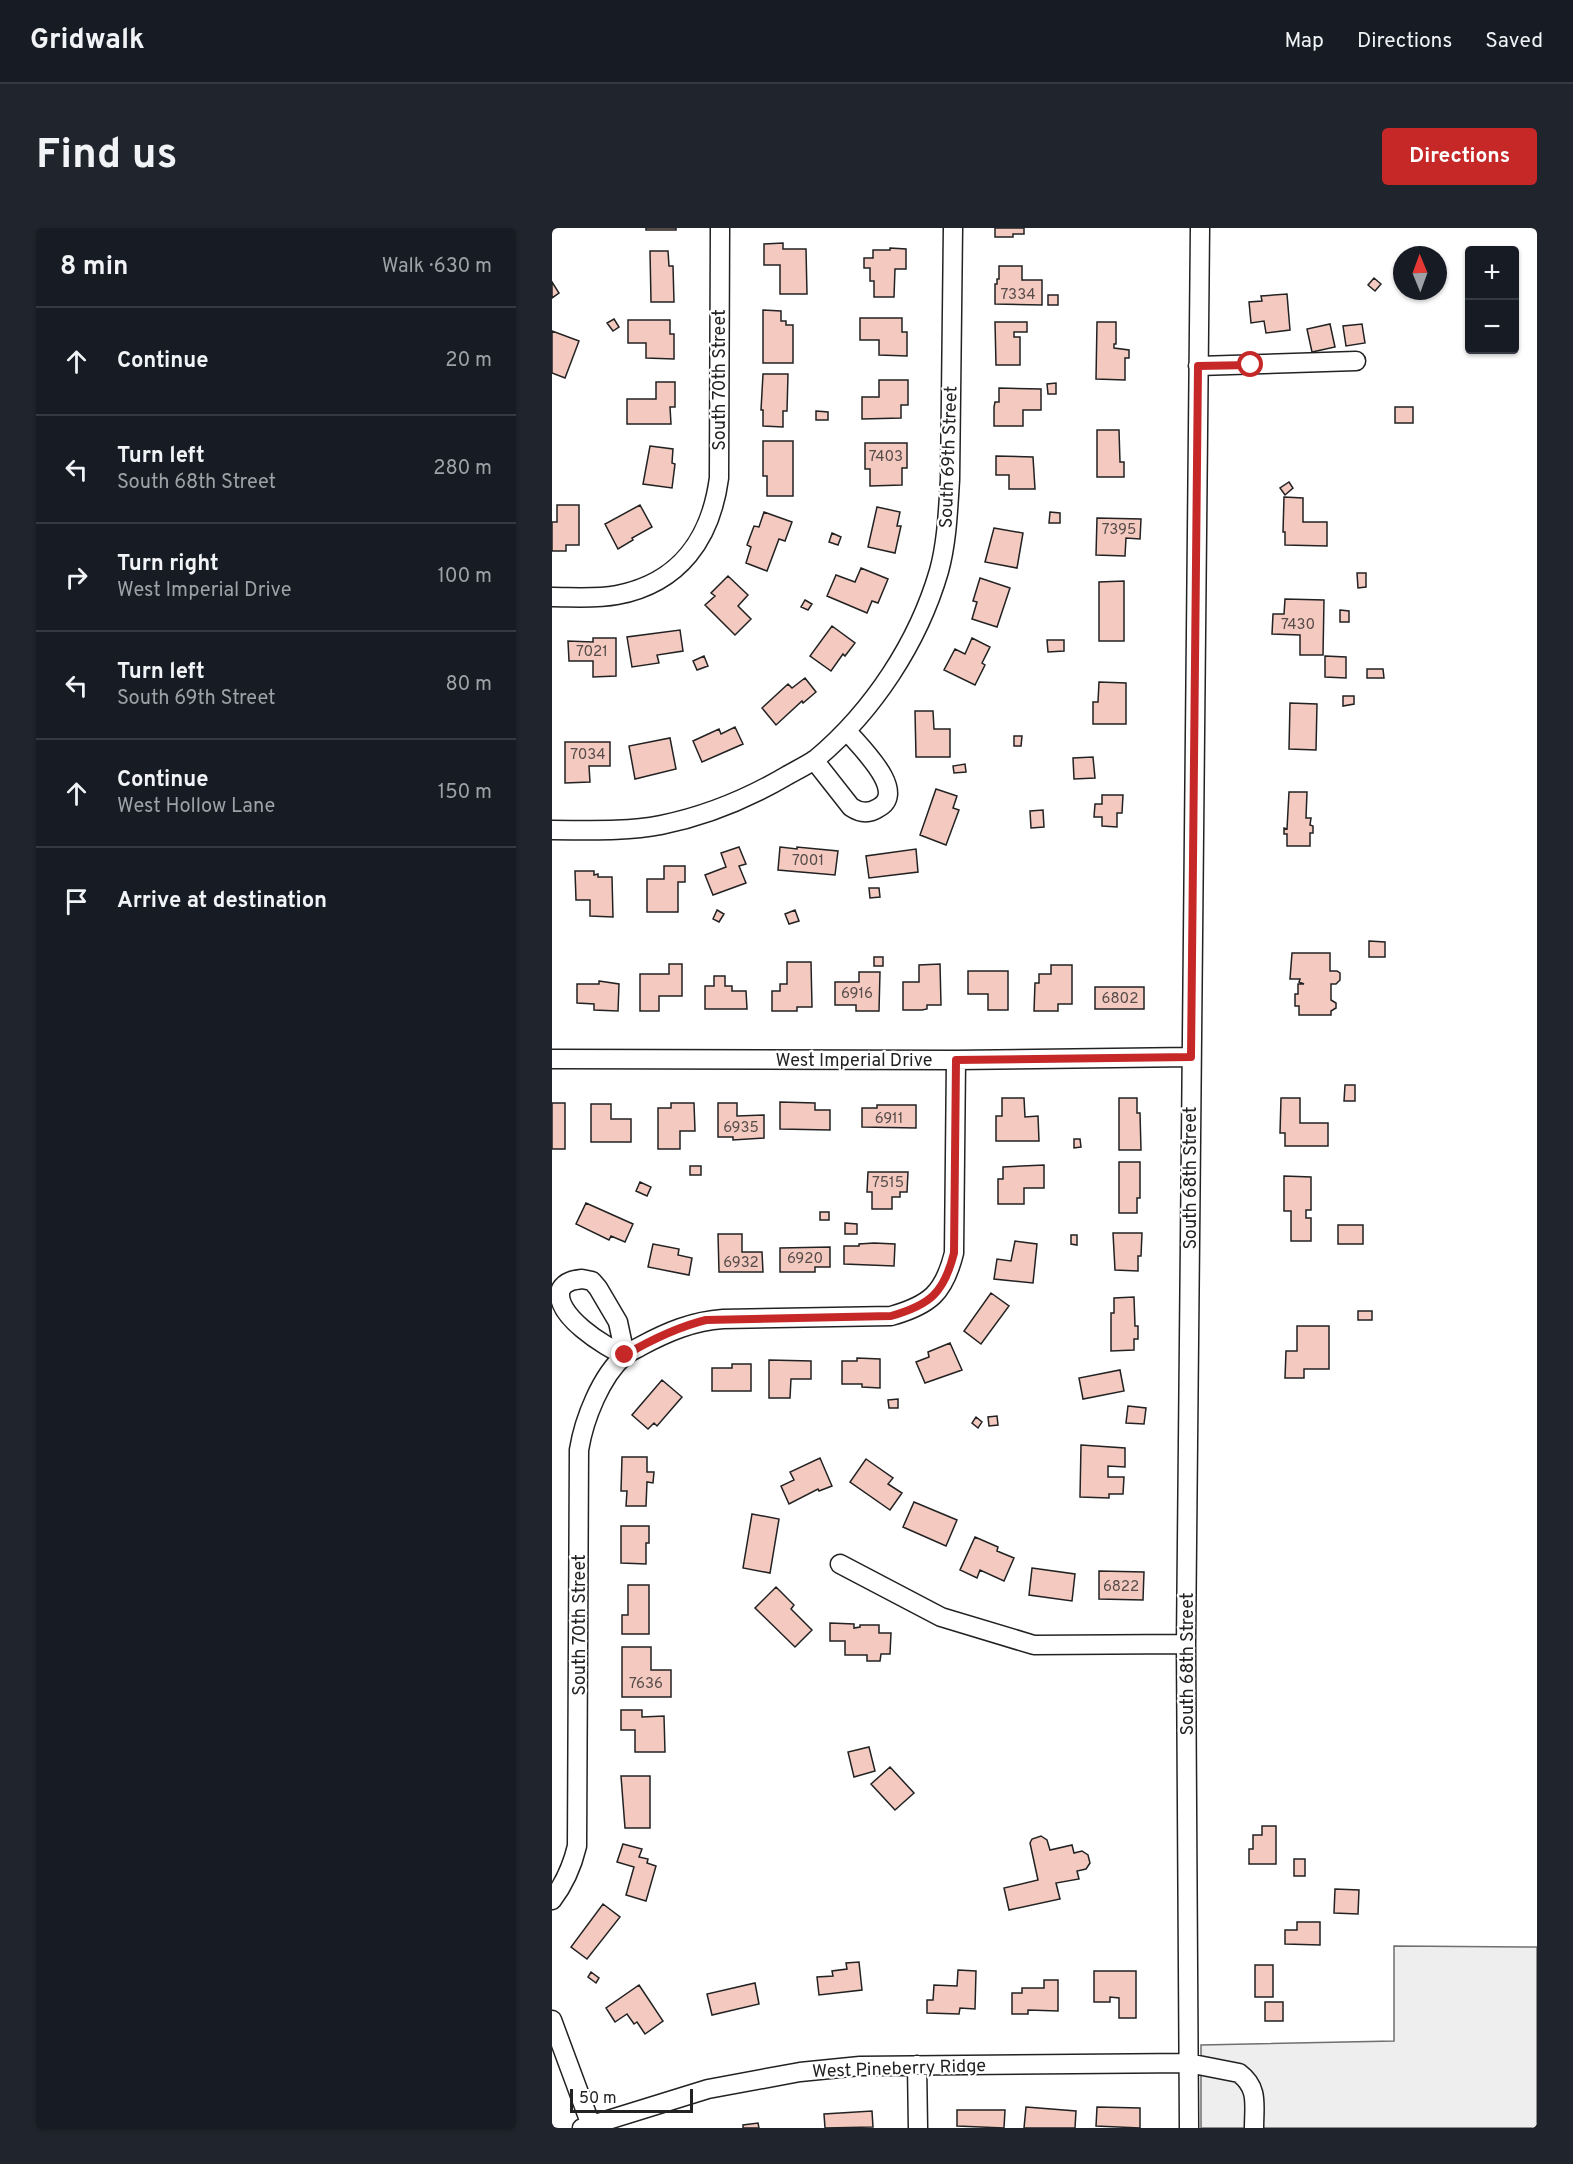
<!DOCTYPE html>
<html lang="en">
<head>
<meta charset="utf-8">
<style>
	body { margin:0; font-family:Overpass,sans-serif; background:#20242c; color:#f1f3f6 }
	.controls { position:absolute; right:18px; top:18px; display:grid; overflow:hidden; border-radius:6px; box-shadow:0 2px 4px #0004 }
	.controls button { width:54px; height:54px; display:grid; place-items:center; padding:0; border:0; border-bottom:2px solid #363941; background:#171b24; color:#f1f3f6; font:30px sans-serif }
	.compass { position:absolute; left:841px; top:18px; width:54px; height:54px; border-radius:50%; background:#171b24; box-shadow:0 2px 4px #0004; rotate:359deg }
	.scale { position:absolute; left:18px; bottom:15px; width:123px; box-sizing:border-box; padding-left:6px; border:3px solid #222; border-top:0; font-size:16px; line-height:21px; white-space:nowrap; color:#222; -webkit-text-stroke:4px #fff; paint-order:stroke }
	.stop { position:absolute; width:18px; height:18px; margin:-14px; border:4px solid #c62828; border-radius:50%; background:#fff }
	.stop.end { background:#c62828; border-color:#fff; box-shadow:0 2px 6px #0008 }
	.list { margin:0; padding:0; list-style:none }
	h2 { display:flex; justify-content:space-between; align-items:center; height:78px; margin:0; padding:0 24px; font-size:26px }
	h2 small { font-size:20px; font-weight:400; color:#9ea1a6 }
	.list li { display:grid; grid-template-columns:39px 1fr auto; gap:18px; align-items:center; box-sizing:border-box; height:108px; padding:0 24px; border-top:2px solid #363941 }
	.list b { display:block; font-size:22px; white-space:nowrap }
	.list p { margin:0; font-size:20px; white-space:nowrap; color:#9ea1a6 }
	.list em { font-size:20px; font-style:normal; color:#9ea1a6 }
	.icon { flex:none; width:33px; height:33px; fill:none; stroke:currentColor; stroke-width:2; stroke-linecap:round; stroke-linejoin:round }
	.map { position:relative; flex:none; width:985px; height:1900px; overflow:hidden; border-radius:6px }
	header { display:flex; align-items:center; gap:36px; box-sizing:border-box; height:84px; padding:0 30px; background:#171b24; border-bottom:2px solid #363941 }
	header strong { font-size:28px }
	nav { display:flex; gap:33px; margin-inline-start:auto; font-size:21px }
	.intro { display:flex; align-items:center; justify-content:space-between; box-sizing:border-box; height:144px; padding:0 36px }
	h1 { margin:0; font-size:42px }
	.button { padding:15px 27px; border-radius:6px; background:#c62828; color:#fff; font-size:21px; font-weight:700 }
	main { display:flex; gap:36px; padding:0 36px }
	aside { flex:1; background:#171b24; border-radius:6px; box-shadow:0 2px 4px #0004 }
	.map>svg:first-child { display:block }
	.green { fill:#eee; stroke:#6f6f6f; stroke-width:1.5 }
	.building { fill:#f3c9c0; stroke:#222; stroke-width:1.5 }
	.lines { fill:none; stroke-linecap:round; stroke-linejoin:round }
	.minor-casing { stroke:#222; stroke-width:21 }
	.minor { stroke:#fff; stroke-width:18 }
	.route { stroke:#c62828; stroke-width:8 }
	.labels { text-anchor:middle; stroke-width:4.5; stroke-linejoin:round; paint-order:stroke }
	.number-label { font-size:15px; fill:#564c4a }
	.street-label { font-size:18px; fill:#222; stroke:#fff }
</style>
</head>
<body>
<header>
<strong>Gridwalk</strong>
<nav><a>Map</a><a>Directions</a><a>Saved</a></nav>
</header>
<div class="intro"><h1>Find us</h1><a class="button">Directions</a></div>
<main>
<aside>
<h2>8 min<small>Walk · 630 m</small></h2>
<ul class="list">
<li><svg class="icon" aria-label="ahead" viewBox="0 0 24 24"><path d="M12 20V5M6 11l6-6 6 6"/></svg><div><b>Continue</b></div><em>20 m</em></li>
<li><svg class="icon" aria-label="left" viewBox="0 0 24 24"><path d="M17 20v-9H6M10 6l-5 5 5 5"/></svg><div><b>Turn left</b><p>South 68th Street</p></div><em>280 m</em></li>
<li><svg class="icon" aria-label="right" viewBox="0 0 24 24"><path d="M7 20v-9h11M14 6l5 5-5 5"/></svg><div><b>Turn right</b><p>West Imperial Drive</p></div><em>100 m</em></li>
<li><svg class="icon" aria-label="left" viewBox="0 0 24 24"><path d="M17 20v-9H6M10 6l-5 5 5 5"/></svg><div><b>Turn left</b><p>South 69th Street</p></div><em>80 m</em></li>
<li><svg class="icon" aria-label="ahead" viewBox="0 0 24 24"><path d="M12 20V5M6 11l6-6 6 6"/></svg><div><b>Continue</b><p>West Hollow Lane</p></div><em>150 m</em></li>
<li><svg class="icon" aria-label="arrive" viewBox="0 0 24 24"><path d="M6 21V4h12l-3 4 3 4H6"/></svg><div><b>Arrive at destination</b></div></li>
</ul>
</aside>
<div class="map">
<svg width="985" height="1900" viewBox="0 0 985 1900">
	<rect width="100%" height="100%" fill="#fff"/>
	<path class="green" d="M842,1718L985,1719V1900H649V1817L842,1813Z"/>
	<path class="building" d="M94,0H124V2H94Z
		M443,0H472V6H461V9H443Z
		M231,15V21H254L255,66H228V37H212V16Z
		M338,20L354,21V41H343L342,69H322V53H318V40H312V30H321V22H338Z
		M98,23H116L117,38H121L122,74H99Z
		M447,38H470V52H490V77L443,76V56H445V51H447Z
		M822,50L829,56L823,63L816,57Z
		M0,54L7,65L0,70Z
		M735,66L738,102L714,105L712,93L699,95L697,74L710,73L709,68Z
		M496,67H506V77H496Z
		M211,82L229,83V93H234V97H241V135H211Z
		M308,90H350V104H355V128L327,127V112H308Z
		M62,91L67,99L61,103L55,95Z
		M76,92H118V106H122V131L94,130V115H76Z
		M443,94H475V104H462V109H468V137H444Z
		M545,94H564V116H562V120L577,122V130H573V152L544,151Z
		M778,96L783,119L760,124L755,101Z
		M810,96L813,115L794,118L791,98Z
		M0,103L27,113L13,150L0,145Z
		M211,146H236L235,183H231V199L211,198V182H209Z
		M327,152H356V177H349V190L310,191V169H327Z
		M104,154H123V179H118L119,196H75V171H104Z
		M504,155V166H496L495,156Z
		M447,160L489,161V182H471V198H442V179L443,174H447Z
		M843,179H861V195H843Z
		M264,183L276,184V192H264Z
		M545,202H567L568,234H572V249H545Z
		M211,213H241V268H215V248H211Z
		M313,215H355V240H350V257L318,258V241H313Z
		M98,218L121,221L120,235L123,236L120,260L91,256Z
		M444,228L481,229L483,261H457V247H444Z
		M737,254L741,260L733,267L728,260Z
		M732,269L751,270V294H775V318L733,317V304H731Z
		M5,277H27V317H14V323H0V294H5Z
		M88,277L100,299L80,310L81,312L66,321L53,296Z
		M325,279L348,284L345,298H349L343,325L316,319Z
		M212,284L240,294L233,313L227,311L215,343L194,335L199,319L195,317L202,298L207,299Z
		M498,284L508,285V295H497Z
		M545,290L589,291L588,311L574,310L573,328L544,327Z
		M442,300L471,305L465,340L433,334Z
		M280,305L289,309L286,317L277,314Z
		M309,340L336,351L326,375L320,373L315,385L275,368L284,347L303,354Z
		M805,345H814V359L806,360Z
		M176,348L196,367L186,378L199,391L183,407L153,377L163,368L159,365Z
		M428,350L458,360L445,399L420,391L425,374L421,373Z
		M572,353V413H547V354Z
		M733,371L772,372L771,427H748V407L720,406L721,386H732Z
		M253,372L260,376L256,382L249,379Z
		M788,382L797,383V394H788Z
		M280,398L303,415L293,428L291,426L279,443L258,428Z
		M128,402L131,423L105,427L107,435L80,439L75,409Z
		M41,410H64V448L41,449V433H17L16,413L41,414Z
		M420,410L438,419L430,435L433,437L423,457L392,442L403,421L413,426Z
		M495,412H512V423L496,424Z
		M152,428L156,438L145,442L141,433Z
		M773,428L794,429V450L773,449Z
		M815,441H831L832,450H815Z
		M253,450L264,464L251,475L250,473L224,497L210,480L236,456L240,460Z
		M547,454L574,455V496H541V474H546Z
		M791,468H802V476L791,478Z
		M738,475L765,476L764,522L737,521Z
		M363,483H381L382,501H398V529H364Z
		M183,499L191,516L150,534L141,513L167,501L169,506Z
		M462,508H470L469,518H462Z
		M118,510L124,541L83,551L77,518Z
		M13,514H58V538H37L38,554L13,555Z
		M541,529L543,550L522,551L521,530Z
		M413,536L414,544L402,545L401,538Z
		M384,561L405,568L401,580L407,582L394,617L368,607Z
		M737,564H755L754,590H759L758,597L761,598V605H758V618H735V606H732V600L735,601Z
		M550,567H571L570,585H565V599L550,598V589H542L543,576H550Z
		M491,582L492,599L479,600L478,583Z
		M187,619L194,636L187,638L194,655L161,667L153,647L174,639L169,625Z
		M228,619L245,621V619L286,623L283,647L226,642Z
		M364,621L366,644L317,650L314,628Z
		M112,638H133V654H126V684H95V651H112Z
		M23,643H42V647L46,646V649H60L61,689L38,688V672H24Z
		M317,660H327L328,669L318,670Z
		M165,682L172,686L167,694L161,691Z
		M243,682L247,693L237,696L233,686Z
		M817,713L833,714V729H817Z
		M740,725H778V743H785L788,745V752L784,756H779V772L784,775V780L779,783V787H747V778H743V766H746V756H752L747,754L748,751H738Z
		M322,729H331V738H322Z
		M235,734H259L260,779H245V783H220V763H228V756H235Z
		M117,736H130V768H107V783H88V746H117Z
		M388,736L389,777H375V781L370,782H351V754H367V737Z
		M499,737H520V776H506V783H482L483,755H487V746H499Z
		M416,743H456V782H436V766H416Z
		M307,744H328L327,783H304V777H283V754H307Z
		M162,748H173V758H180V763H194L195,781H153V758H162Z
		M47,753L67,756L66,783L42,782V776L25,775V756H47Z
		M543,759H592V781H543Z
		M793,857H803V873H792Z
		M450,870H472L473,889L486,888L487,913H444V888H450Z
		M567,870H585V885H588L589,922H567Z
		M729,870H748V895H776V918H733V905H728Z
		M228,874L263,875V882H278V902L228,901Z
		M0,875H13V921H0Z
		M119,875H142L143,903H128V921H106V880H119Z
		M166,875H185V888L212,887V910L181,912V909H166Z
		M39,876H59V891H79V914H39Z
		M325,877H364V900L310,899V880H325Z
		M522,911H528L529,919L522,920Z
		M567,934H588V970H585V985H567Z
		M492,937V960H472V976H446V951H451V939Z
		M138,938H149V947H138Z
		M316,944H356L355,964H348V969H340V981H320V964H315Z
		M732,948L759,949V982H754V990H759V1013H739V983H732Z
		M88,954L99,959L95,968L84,963Z
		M34,975L81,996L73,1014L59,1008L57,1012L24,996Z
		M268,984H277V992H268Z
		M293,995L305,996V1006H293Z
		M786,997H811V1016H786Z
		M561,1005H590L589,1028H586V1043L563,1042Z
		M166,1006H190V1024H210L211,1044H167Z
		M519,1007H525V1017L519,1016Z
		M463,1013L485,1016L481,1055L442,1051L445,1031L459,1033Z
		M322,1015L343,1016L342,1038L292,1036V1018H307V1016Z
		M101,1016L127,1021L126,1027L140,1030L137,1047L96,1039Z
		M278,1019V1039H263V1044H228V1020Z
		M439,1065L457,1078L429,1116L412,1103Z
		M582,1069L583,1098H586V1111H582V1122L559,1123V1085H562V1070Z
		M806,1083H820V1092H806Z
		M745,1098H777V1141H752V1150H733L734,1123H745Z
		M398,1115L410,1142L373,1155L364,1134L377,1129L376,1124Z
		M305,1130L328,1131V1160L310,1159V1156H290V1133H305Z
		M217,1132L259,1133V1151H239L238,1170H217Z
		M180,1136H199V1163H160V1140H180Z
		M568,1142L572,1163L531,1171L527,1150Z
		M110,1152L130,1169L105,1198L102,1195L96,1201L80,1187Z
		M346,1171V1180H337L336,1172Z
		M576,1178L594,1180L592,1196L574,1195Z
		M445,1188L446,1197L437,1198L436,1189Z
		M424,1189L430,1194L426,1200L420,1195Z
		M529,1217L573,1220V1239L556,1238V1249H572L571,1266H557V1270L528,1269Z
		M70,1229H95V1244H102L101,1255L95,1254L94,1278H74L75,1263H69Z
		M268,1230L280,1258L267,1263L266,1261L237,1276L229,1258L242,1252L238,1244Z
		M314,1231L341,1250L336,1256L350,1265L338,1282L298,1254Z
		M362,1274L405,1292L394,1318L351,1299Z
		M200,1286L227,1291L218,1345L191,1340Z
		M69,1298H97V1315H94V1336L69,1335Z
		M423,1309L446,1319L445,1323L462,1330L452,1353L428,1342L425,1350L408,1342Z
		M480,1340L523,1346L520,1373L477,1367Z
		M547,1343L592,1344L591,1372L547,1371Z
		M76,1357H97V1406H70V1387H76Z
		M224,1359L242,1377L239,1381L260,1402L243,1419L203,1380Z
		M278,1395L302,1396V1400L308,1399V1397H327V1405H339L338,1426H329L328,1433H315V1427H293V1413H278Z
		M70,1419H99V1442H119V1469H70Z
		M69,1482H90V1489L112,1488L113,1524H83V1502H69Z
		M317,1519L323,1543L302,1549L296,1524Z
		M338,1539L362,1565L343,1582L319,1556Z
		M69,1548H98V1600H73Z
		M710,1598H724V1636H697V1621H701V1607H710Z
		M489,1608L495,1612L498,1622L520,1617L522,1625L530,1623L536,1627L538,1635L534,1641L525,1643L527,1651L504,1655L508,1671L457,1682L452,1660L486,1652L478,1615L480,1611Z
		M71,1616L90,1621L87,1629L96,1631L95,1635L104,1638L94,1673L74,1667L82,1639L65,1634Z
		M742,1631H753V1648H742Z
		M783,1661L807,1662L806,1686L782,1685Z
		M51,1676L68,1689L35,1731L19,1719Z
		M745,1694H768V1717L733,1716V1702H745Z
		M307,1734L310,1762L267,1767L265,1749L281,1748L280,1743L295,1741L294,1735Z
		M703,1737H721V1769H703Z
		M406,1742L424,1743L423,1781L408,1780L407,1786L375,1785V1772H381L382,1757L405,1758Z
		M542,1743H584V1790H567V1770L558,1769V1774H542Z
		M39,1744L47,1750L44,1755L36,1749Z
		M492,1752H506V1783L476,1782V1786H460V1765H470V1760H492Z
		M203,1755L207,1776L160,1787L155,1766Z
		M87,1757L111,1793L93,1806L85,1794L82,1796L75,1786L63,1794L54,1780Z
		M713,1774H731V1793H713Z
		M474,1879L524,1883L523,1900H472Z
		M545,1879L588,1880V1900L544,1898Z
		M405,1882H453L452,1900L405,1898Z
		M320,1883L321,1899L273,1900L272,1886Z
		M206,1895L207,1900H191V1897Z"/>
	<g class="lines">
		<g class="minor-casing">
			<path id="minor" d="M646,138L804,133
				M0,369C21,369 44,371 65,367C128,355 159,310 167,250L168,0
				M262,532L299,579C308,585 317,586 326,580C357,564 307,518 295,503
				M0,602C36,602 73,604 109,597C154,588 197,570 236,547C245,542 255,537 264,531C321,483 366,415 387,343C395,314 396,282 398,252L401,0
				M0,831L404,832L639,829
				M30,1051L40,1053L46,1060L66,1094L73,1127C54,1120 0,1086 9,1061C14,1053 22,1052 30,1051Z
				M288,1336L389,1389L482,1417L634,1416
				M0,1672C13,1655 20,1639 25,1618L27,1222C32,1191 49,1148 73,1127C77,1124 84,1121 89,1118C115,1104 141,1093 171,1091L339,1088C378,1077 392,1065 402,1025L404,832
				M0,1792L40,1900
				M365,1837L366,1900
				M30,1900L156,1861L248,1844L308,1838L636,1835L687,1845C707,1860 702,1877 702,1900
				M637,1900L634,1416L648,0"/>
		</g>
		<use href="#minor" class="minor"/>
	</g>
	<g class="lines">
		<path class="route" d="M73,1127C99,1112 125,1099 154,1092L339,1088C378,1077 392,1065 402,1025L404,832L639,829L646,138L699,137"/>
	</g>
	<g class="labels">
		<g class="number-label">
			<text x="466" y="71">7334</text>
			<text x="334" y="233">7403</text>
			<text x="567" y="306">7395</text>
			<text x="746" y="401">7430</text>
			<text x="40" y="428">7021</text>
			<text x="36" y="531">7034</text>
			<text x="256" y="637">7001</text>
			<text x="305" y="770">6916</text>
			<text x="568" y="775">6802</text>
			<text x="337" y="895">6911</text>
			<text x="189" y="904">6935</text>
			<text x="336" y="959">7515</text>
			<text x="253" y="1035">6920</text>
			<text x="189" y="1039">6932</text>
			<text x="569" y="1363">6822</text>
			<text x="94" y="1460">7636</text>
		</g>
		<g class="street-label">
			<text transform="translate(167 152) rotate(-90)" y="6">South 70th Street</text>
			<text transform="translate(396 229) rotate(-88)" y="6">South 69th Street</text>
			<text x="302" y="838">West Imperial Drive</text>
			<text transform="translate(638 950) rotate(-90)" y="6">South 68th Street</text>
			<text transform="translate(27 1397) rotate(-90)" y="6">South 70th Street</text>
			<text transform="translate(635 1436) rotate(-90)" y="6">South 68th Street</text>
			<text transform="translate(347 1840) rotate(-2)" y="6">West Pineberry Ridge</text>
		</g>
	</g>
</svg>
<div class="controls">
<button>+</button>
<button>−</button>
</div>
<svg class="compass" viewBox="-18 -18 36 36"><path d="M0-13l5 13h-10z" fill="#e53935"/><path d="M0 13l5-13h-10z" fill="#9ea1a6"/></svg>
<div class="scale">50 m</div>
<div class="stop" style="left:699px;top:137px"></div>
<div class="stop end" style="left:73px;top:1127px"></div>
</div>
</main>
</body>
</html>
